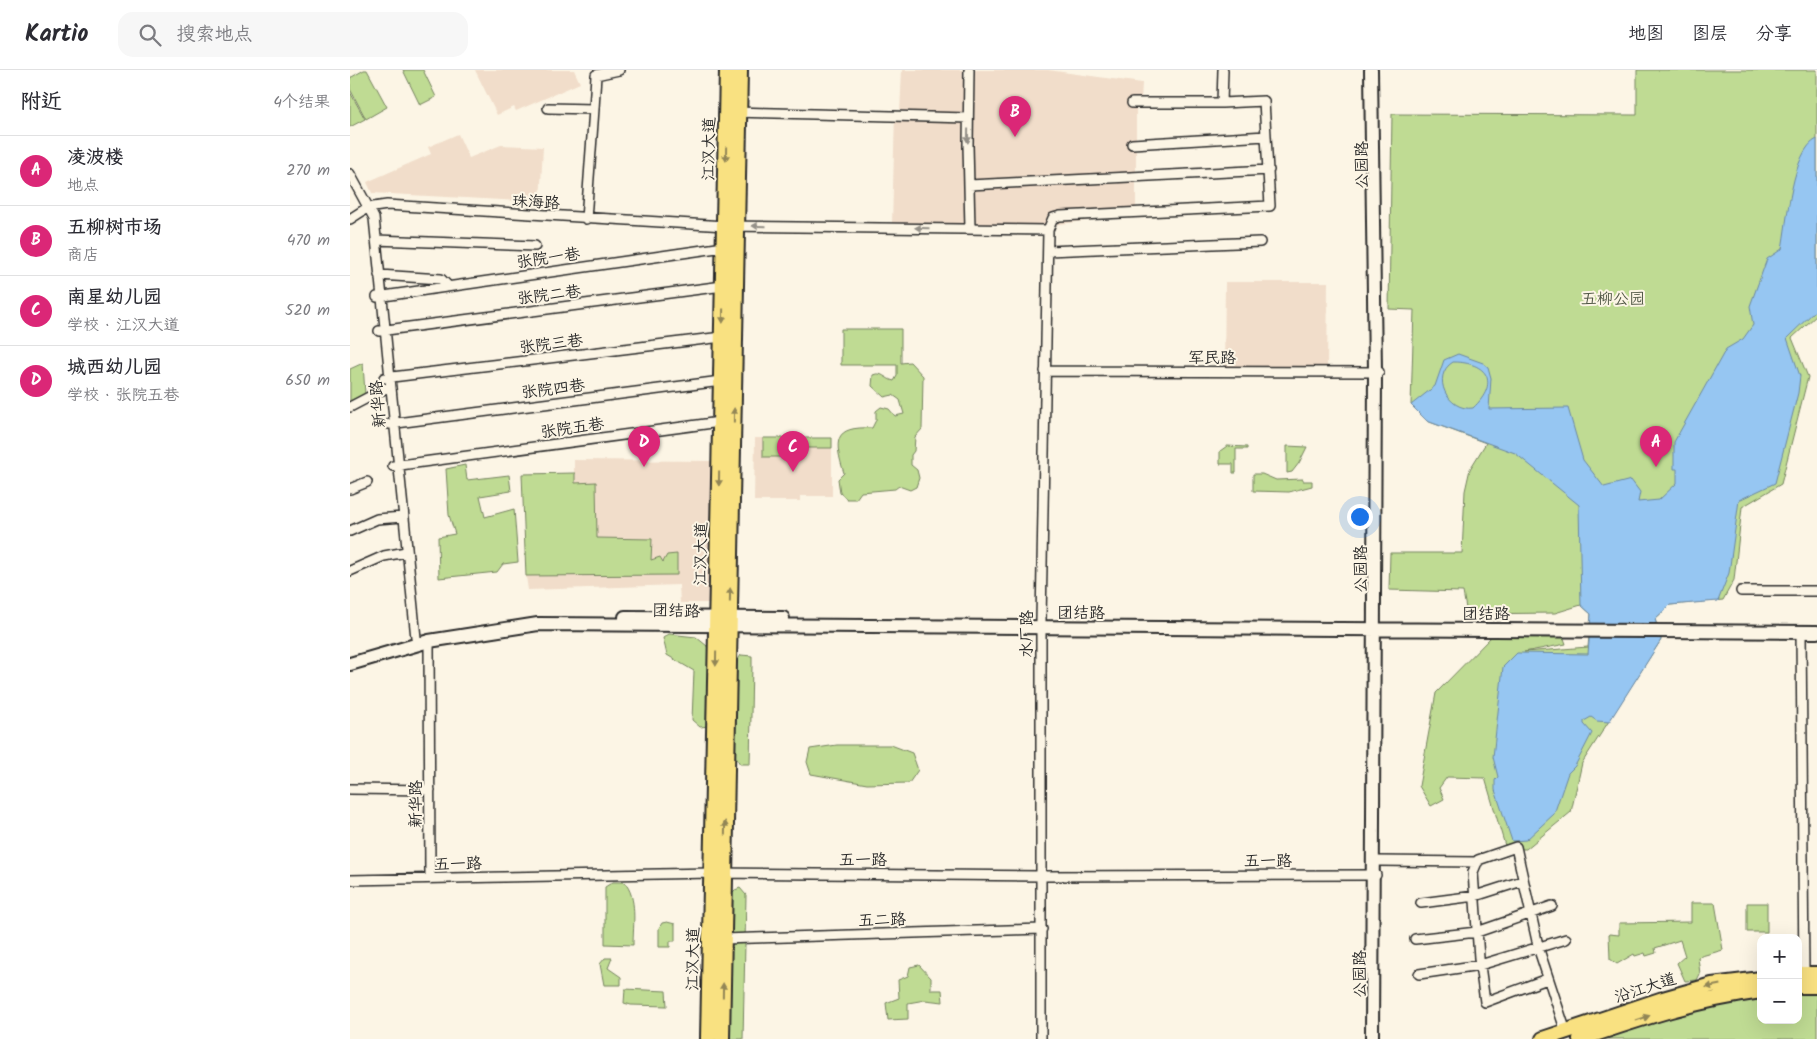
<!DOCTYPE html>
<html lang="zh">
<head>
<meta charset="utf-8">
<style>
	body { margin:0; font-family:Kalam,"LXGW WenKai TC",sans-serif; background:#f7f7f7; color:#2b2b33 }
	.controls { position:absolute; right:15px; bottom:15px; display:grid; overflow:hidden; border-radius:10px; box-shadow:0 5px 20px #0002 }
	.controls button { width:45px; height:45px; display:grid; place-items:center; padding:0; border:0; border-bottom:1px solid #e1e1e2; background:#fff; color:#2b2b33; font:25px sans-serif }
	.you { position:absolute; left:1009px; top:446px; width:18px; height:18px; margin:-12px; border:4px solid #fff; border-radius:50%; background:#1a73e8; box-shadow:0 0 0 8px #1a73e833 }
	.badge { display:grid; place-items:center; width:32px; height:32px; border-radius:50%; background:#db2777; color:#fff; font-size:16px; font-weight:700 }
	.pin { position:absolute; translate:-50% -41px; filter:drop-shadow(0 1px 2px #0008) }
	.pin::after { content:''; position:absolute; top:26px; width:18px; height:15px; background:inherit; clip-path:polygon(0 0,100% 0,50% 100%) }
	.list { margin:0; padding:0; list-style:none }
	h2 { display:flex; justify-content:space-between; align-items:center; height:65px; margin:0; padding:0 20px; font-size:21px }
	h2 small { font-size:16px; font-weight:400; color:#7c7c81 }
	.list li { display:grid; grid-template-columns:32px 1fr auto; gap:15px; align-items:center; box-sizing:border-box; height:70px; padding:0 20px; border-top:1px solid #e1e1e2 }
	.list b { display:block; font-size:19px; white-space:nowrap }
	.list p { margin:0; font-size:16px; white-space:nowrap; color:#7c7c81 }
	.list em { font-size:16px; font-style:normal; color:#7c7c81 }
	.icon { flex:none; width:28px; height:28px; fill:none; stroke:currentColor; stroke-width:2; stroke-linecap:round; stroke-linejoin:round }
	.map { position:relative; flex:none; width:1467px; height:969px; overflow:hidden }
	header { display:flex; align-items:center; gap:30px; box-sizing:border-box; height:70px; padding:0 25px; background:#fff; border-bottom:1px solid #e1e1e2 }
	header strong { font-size:24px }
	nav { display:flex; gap:28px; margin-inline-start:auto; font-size:18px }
	.search { width:350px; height:45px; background:#f7f7f7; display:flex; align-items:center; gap:12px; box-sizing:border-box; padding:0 18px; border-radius:15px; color:#7c7c81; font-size:19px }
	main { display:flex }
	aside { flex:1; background:#fff }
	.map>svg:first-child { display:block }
	.built { fill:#f1ddca }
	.green { fill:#bfdb93; stroke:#75835f }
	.water { fill:#96c6f2; stroke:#6b88a2; fill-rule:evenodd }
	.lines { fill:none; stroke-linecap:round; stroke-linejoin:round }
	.street-casing { stroke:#2b2b2b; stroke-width:12 }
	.secondary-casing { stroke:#2b2b2b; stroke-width:16 }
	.primary-casing { stroke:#2b2b2b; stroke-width:18 }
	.street { stroke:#fcf5e5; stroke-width:9 }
	.secondary { stroke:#fcf5e5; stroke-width:12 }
	.primary { stroke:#f9e181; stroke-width:14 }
	.oneway { fill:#949088 }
	.oneway2 { fill:#928656 }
	.labels { text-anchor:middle; stroke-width:4; stroke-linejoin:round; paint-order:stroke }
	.street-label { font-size:16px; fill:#2b2b2b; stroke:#fcf5e5 }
	.park-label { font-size:16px; fill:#505745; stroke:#fcf5e5 }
</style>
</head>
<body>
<header>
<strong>Kartio</strong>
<div class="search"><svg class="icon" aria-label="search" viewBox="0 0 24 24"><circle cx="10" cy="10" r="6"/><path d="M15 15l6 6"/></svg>搜索地点</div>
<nav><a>地图</a><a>图层</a><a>分享</a></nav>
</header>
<main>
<aside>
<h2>附近<small>4个结果</small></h2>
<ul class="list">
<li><span class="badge">A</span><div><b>凌波楼</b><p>地点</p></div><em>270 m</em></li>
<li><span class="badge">B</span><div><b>五柳树市场</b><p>商店</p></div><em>470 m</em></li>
<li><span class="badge">C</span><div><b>南星幼儿园</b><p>学校 · 江汉大道</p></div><em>520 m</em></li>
<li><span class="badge">D</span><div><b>城西幼儿园</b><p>学校 · 张院五巷</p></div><em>650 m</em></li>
</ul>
</aside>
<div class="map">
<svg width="1467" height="969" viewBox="0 0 1467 969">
	<rect width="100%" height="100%" fill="#fcf5e5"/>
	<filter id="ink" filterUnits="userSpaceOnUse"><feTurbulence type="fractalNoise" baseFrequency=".02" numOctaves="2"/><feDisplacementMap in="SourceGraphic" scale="10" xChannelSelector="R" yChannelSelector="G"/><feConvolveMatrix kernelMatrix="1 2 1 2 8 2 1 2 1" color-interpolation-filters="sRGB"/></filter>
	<g filter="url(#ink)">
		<path class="built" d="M125,0H224L230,13L166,41L164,37L147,45Z
			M552,0H698L792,13L791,31H786V145L693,156L542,154L545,43H550Z
			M108,64L119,88L151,75L193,77L190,132L22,123L17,112L81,84L78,77Z
			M875,212H978L977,299H874Z
			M405,368H482V426H450V431H404Z
			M224,390L364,391L359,533H330L329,515L178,520L176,506L172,404L224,403Z"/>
		<path class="green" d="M14,0H17L37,37L16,49L0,19V8Z
			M53,0H73L86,27L70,35Z
			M1287,0H1467V245L1442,268L1458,307L1431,414L1392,437L1384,510L1373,530L1320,535L1305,549L1311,570L1232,693L1221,742L1176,779H1156L1135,708L1097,707L1089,718L1094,729L1081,736L1069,716L1086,623L1145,563H1212L1216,574L1174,582L1238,577L1241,544L1231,535L1205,543L1117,544L1113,522L1039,520L1040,483H1112L1115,421L1120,399L1136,373L1077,351L1061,335L1064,240L1039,239L1042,44L1287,45Z
			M0,22L15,49L0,57Z
			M491,259H551V293L560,292L573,306L572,359L565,367L564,381L561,385V395L567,400L569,408L566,417L560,420L549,416L545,419L511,422L506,429H497L490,423L488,409L494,403C484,371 483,356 522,358L526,350V341L531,337L539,339L545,346L554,344L550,330L543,325L534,327L522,316L523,305C532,301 535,309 544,311L547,306V295H491Z
			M13,293L15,324L0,332V299Z
			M413,368H482V378H453V387H413Z
			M877,376L897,377V379H886V403H883V394H870V381Z
			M937,376L957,377L949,393L942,402L937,403Z
			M115,395L117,410L159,405L161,421L130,426L135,447L164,439L168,492L153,494L147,502L89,508L88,467L105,464L99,445L96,399Z
			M225,403V413L246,412L247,468L302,469L301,490L310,487L313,492L317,485L327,484V505L176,506L172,404Z
			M903,404H912L926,410L953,409V411H962V416L939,422L903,421Z
			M319,564L346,567L357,576L360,586L358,615L359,656L350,657L342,650L344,601L317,585L313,568Z
			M391,585L402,586V595L400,694H390L384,684L385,631L387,591Z
			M487,675H541L562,683L568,700L559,713L517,714L461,704L457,692L460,679Z
			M263,812H274C288,827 283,855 283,875L255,874V817Z
			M390,818L396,825L393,969H378L381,824L385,820Z
			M1341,833H1365L1373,880L1348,887L1350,904L1347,910L1335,911L1327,893L1335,886L1330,870L1305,878L1306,883L1296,886L1295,883L1285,886L1284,884L1267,894L1260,889L1259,864L1269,865V853L1341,852Z
			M1397,833H1417V862H1397Z
			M317,852L325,854V871H320V877H309V858L312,853Z
			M255,888H262L258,898L271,907V915H254L250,894Z
			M569,895L581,908V920H592L593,932L575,930L558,933V949L538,950L536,933L549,928L548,910L558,906L560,897Z
			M275,919L316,921L317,936L281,935L274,933Z
			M1467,921V969H1237L1304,944L1411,929V950H1448V924Z"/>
		<path class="water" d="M1467,69V239L1437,268L1450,306L1448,323L1425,413L1389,430L1379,503L1368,531L1320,535L1305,549L1311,570L1259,652L1247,651L1241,647L1234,651V654L1242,663L1225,696L1218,703L1204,744L1176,770L1162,771L1145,720V710L1148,707L1143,687L1153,597L1167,583L1238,584L1241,544L1231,535L1229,435L1165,383L1077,351L1061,335L1085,316L1094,290L1108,284L1133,293L1138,297L1141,308L1139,339L1218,338L1233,390L1254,417L1281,410L1290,422L1288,432L1309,430L1327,413V399H1324V372L1376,279L1393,269L1403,255L1400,236L1417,189L1432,179C1437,153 1442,80 1467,69ZM1103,292C1138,292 1150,313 1123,338C1098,342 1080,306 1103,292Z"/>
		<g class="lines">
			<g class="street-casing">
				<path id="street" d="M619,0L618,75L620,159
					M782,33H872L873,0
					M198,38L244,39L236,149
					M244,39L246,5L269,0
					M384,42L618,48
					M782,74L916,66
					M0,104L24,148L66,568
					M619,115L919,100
					M0,149L17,138L37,135L375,156L698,160
					M26,170L185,176
					M698,181L910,172
					M29,205L91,209L98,216
					M27,227L374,177
					M29,261L373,216
					M695,301L1029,302
					M34,308L372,267
					M0,337L40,316
					M39,354L371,311
					M43,396L370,352
					M0,419L17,412
					M0,461L27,449L53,447
					M0,501L34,486L56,482
					M1391,521H1467
					M1451,562L1454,904
					M79,571L80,808
					M0,719L80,720
					M1026,791L1128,792
					M0,810L362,803L692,806L1026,805
					M1071,833L1125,826L1172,811
					M373,869L692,859
					M1065,869L1127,862L1202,836
					M1069,904L1130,895L1216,869
					M1197,909L1135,932L1129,888L1123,802L1128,790L1166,777L1189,880L1216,962
					M691,969V551L698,160L703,148L710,146L920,136L914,31L872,33"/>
			</g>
			<g class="secondary-casing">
				<path id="secondary" d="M1021,0L1025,302L1022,969
					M275,547L433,548
					M0,594L79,571L188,554L1467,562"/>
			</g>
			<g class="primary-casing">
				<path id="primary" d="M1448,904H1467
					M1448,916H1467
					M358,969L377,0
					M372,969L390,0
					M1193,969L1313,929L1362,915L1411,909
					M1230,969C1292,948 1345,930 1411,921"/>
			</g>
			<use href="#street" class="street"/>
			<use href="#secondary" class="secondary"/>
			<use href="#primary" class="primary"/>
		</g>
		<defs><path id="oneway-solid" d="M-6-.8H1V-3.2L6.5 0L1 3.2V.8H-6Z" transform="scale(1.25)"/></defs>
		<g class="oneway">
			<use href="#oneway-solid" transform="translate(618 66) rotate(91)"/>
			<use href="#oneway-solid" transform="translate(409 156) rotate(-179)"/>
			<use href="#oneway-solid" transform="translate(572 158) rotate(-179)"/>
		</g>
		<g class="oneway2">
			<use href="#oneway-solid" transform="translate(376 84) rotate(91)"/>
			<use href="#oneway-solid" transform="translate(373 246) rotate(91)"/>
			<use href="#oneway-solid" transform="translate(384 345) rotate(-89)"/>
			<use href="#oneway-solid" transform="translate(369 409) rotate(91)"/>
			<use href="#oneway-solid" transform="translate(380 525) rotate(-89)"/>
			<use href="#oneway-solid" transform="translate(366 589) rotate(91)"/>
			<use href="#oneway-solid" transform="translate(375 758) rotate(-89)"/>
			<use href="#oneway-solid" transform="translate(1363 916) rotate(169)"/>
			<use href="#oneway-solid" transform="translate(373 920) rotate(-89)"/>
			<use href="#oneway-solid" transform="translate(1293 948) rotate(-19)"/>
		</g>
	</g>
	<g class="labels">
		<g class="street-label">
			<text transform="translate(358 79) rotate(-89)" y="6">江汉大道</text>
			<text transform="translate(1011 95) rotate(-90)" y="6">公园路</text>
			<text transform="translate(186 131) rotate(3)" y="6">珠海路</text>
			<text transform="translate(198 187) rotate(-8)" y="6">张院一巷</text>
			<text transform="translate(199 224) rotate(-7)" y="6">张院二巷</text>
			<text transform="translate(201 273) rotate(-7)" y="6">张院三巷</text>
			<text x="862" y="293">军民路</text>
			<text transform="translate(203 318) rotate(-7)" y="6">张院四巷</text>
			<text transform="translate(27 334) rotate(-95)" y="6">新华路</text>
			<text transform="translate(222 357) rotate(-8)" y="6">张院五巷</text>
			<text transform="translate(350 484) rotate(-89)" y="6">江汉大道</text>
			<text transform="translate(1010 499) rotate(-90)" y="6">公园路</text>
			<text transform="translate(326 540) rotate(1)" y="6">团结路</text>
			<text x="731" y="548">团结路</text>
			<text x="1136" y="549">团结路</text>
			<text transform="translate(676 564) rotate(-90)" y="6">水厂路</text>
			<text transform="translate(65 734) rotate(-90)" y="6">新华路</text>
			<text x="513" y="795">五一路</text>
			<text x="918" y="796">五一路</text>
			<text transform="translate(108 793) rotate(-1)" y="6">五一路</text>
			<text transform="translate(532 849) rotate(-2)" y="6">五二路</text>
			<text transform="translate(342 889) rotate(-89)" y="6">江汉大道</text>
			<text transform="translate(1009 904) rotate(-90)" y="6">公园路</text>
			<text transform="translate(1295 917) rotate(-18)" y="6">沿江大道</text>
		</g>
		<g class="park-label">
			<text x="1263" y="234">五柳公园</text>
		</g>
	</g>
</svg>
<div class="controls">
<button>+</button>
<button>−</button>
</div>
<div class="you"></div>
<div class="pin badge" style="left:1306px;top:397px">A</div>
<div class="pin badge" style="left:665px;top:67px">B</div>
<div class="pin badge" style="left:443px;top:402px">C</div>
<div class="pin badge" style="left:294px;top:397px">D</div>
</div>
</main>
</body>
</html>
